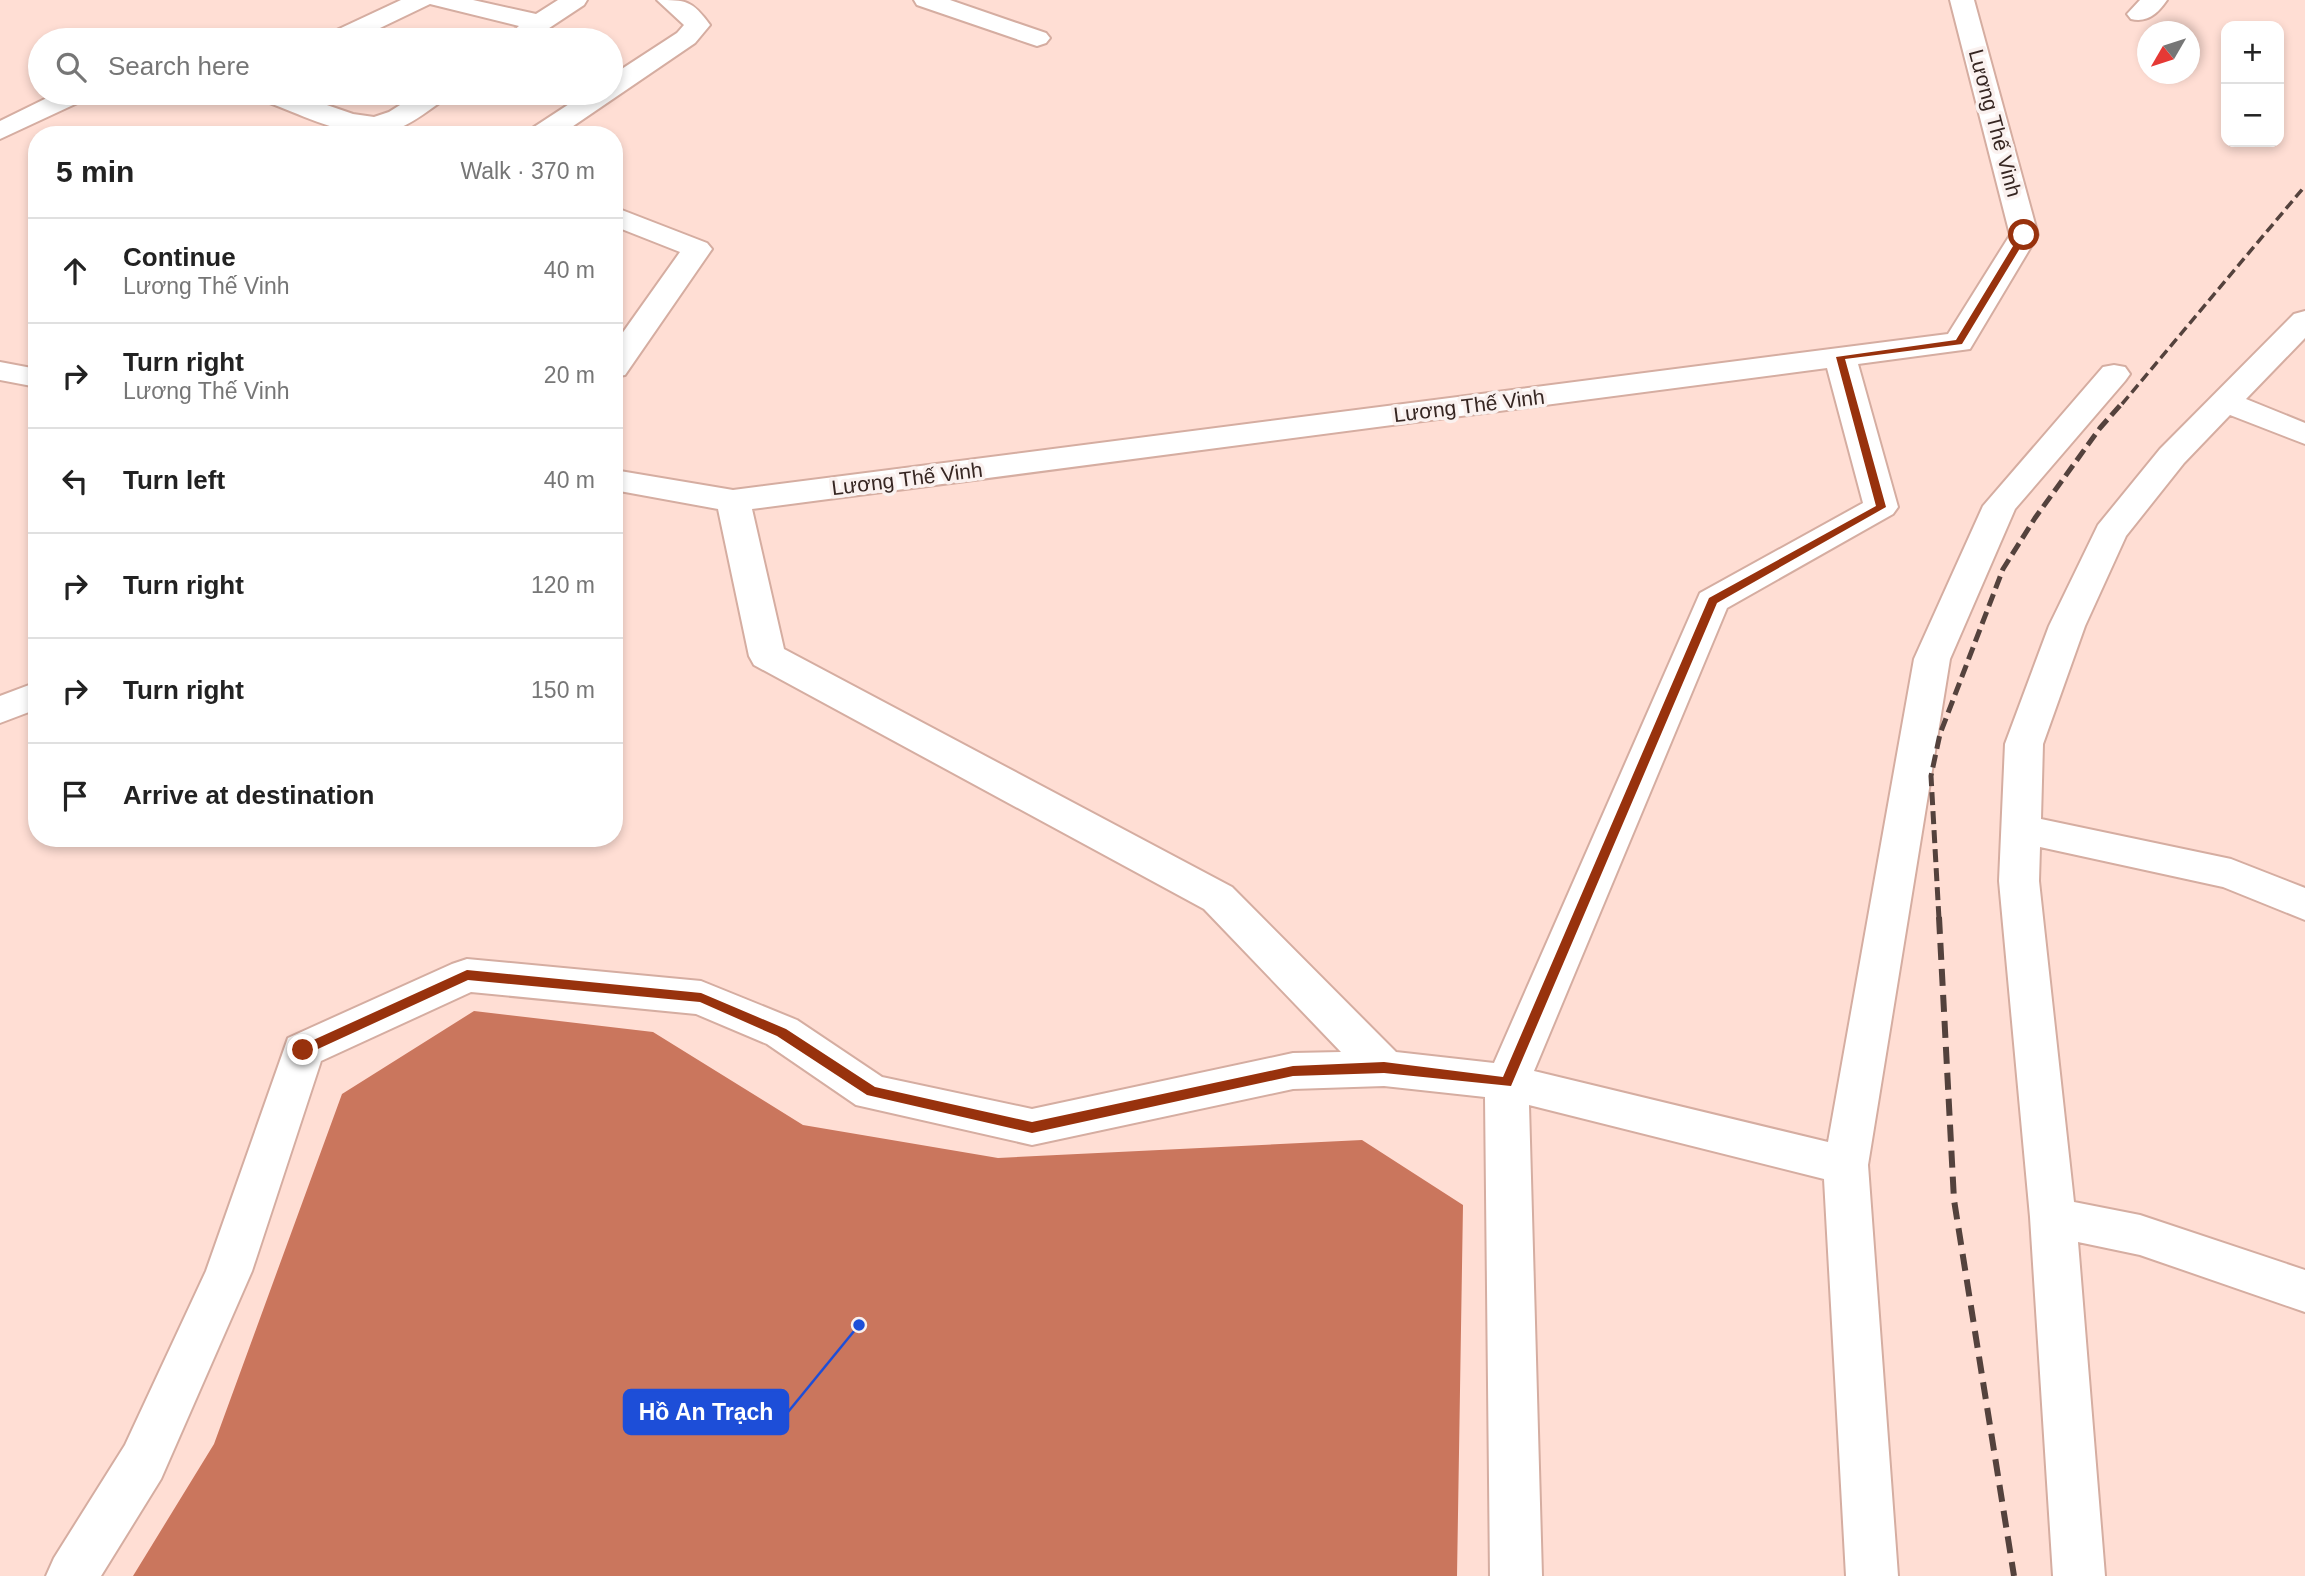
<!DOCTYPE html>
<html lang="en">
<head>
<meta charset="utf-8">
<style>
	body { margin:0; font-family:Arial,sans-serif; background:#f2f2f2; color:#222 }
	.controls { position:absolute; right:21px; top:21px; display:grid; overflow:hidden; border-radius:14px; box-shadow:0 4px 10px #0003 }
	.controls button { width:63px; height:63px; display:grid; place-items:center; padding:0; border:0; border-bottom:2px solid #e0e0e0; background:#fff; color:#222; font:35px sans-serif }
	.compass { position:absolute; left:2137px; top:21px; width:63px; height:63px; border-radius:50%; background:#fff; box-shadow:0 4px 10px #0003; rotate:231deg }
	.stop { position:absolute; width:21px; height:21px; margin:-16px; border:5px solid #98320d; border-radius:50%; background:#fff }
	.stop.end { background:#98320d; border-color:#fff; box-shadow:0 2px 7px #0008 }
	.list { margin:0; padding:0; list-style:none }
	h2 { display:flex; justify-content:space-between; align-items:center; height:91px; margin:0; padding:0 28px; font-size:30px }
	h2 small { font-size:23px; font-weight:400; color:#767676 }
	.list li { display:grid; grid-template-columns:46px 1fr auto; gap:21px; align-items:center; box-sizing:border-box; height:105px; padding:0 28px; border-top:2px solid #e0e0e0 }
	.list b { display:block; font-size:26px; white-space:nowrap }
	.list p { margin:0; font-size:23px; white-space:nowrap; color:#767676 }
	.list em { font-size:23px; font-style:normal; color:#767676 }
	.icon { flex:none; width:38px; height:38px; fill:none; stroke:currentColor; stroke-width:2; stroke-linecap:round; stroke-linejoin:round }
	.map { position:relative; flex:none; width:2305px; height:1576px; overflow:hidden }
	.search { position:absolute; background:#fff; box-shadow:0 4px 10px #0003; left:28px; top:28px; width:595px; height:77px; display:flex; align-items:center; gap:18px; box-sizing:border-box; padding:0 24px; border-radius:38px; color:#767676; font-size:26px }
	.panel { position:absolute; background:#fff; box-shadow:0 4px 10px #0003; left:28px; top:126px; width:595px; height:721px; border-radius:28px }
	.map>svg:first-child { display:block }
	.water { fill:#ca765d }
	.lines { fill:none; stroke-linecap:round; stroke-linejoin:round }
	.minor-casing { stroke:#d5ada1; stroke-width:4 }
	.minor { fill:#fff; fill-rule:evenodd }
	.rail-far2 { stroke:#54423d; stroke-width:3.5; stroke-dasharray:10 5; stroke-linecap:butt }
	.rail-far1 { stroke:#54423d; stroke-width:5; stroke-dasharray:13 6; stroke-linecap:butt }
	.rail { stroke:#54423d; stroke-width:6; stroke-dasharray:17 9; stroke-linecap:butt }
	.route { fill:#98320d }
	.labels { text-anchor:middle; stroke-width:7; stroke-linejoin:round; paint-order:stroke }
	.street-label { font-size:21px; fill:#362622; stroke:#faf1ef }
	.leader { fill:none; stroke:#1d4ed8; stroke-width:2.5 }
	.callout-dot { fill:#1d4ed8; stroke:#faf1ef; stroke-width:2.5 }
	.callout { fill:#1d4ed8; stroke:#1d4ed8; stroke-width:2.5 }
	.callout-label { font-size:23px; text-anchor:middle; font-weight:bold; fill:#fff }
</style>
</head>
<body>
<div class="map">
<svg width="2305" height="1576" viewBox="0 0 2305 1576">
	<rect width="100%" height="100%" fill="#ffded4"/>
	<path class="water" d="M474,1011L653,1032L803,1125L998,1158L1362,1140L1463,1205L1457,1576H133L214,1444L342,1094Z"/>
	<g class="lines">
		<g class="minor-casing">
			<path id="minor" d="M401,0H473L536,14L558,0H587L584,5L531,40H508L506,37L519,26L430,4L355,40H322L326,35Z
				M657,0C686,0 692,0 710,25L695,43L560,135H528L531,129L586,93H611V76L677,33L684,25Z
				M914,0H950L1046,33L1050,38L1046,43L1037,46L1028,43L917,5Z
				M1950,0H1974L2038,235L1970,349L1858,364L1898,507L1893,514L1727,608L1534,1071L1828,1142L1914,659L1983,506L2103,367L2114,365L2125,367L2130,374L2125,381L2015,509L1950,659L1868,1165L1898,1576H1846L1824,1179L1529,1105L1542,1576H1490L1485,1097L1384,1086L1293,1089L1032,1145L856,1105L767,1044L696,1014L471,992L321,1061L252,1271L161,1479L101,1576H46L54,1558L125,1445L206,1271L288,1038L452,964L467,959L701,981L797,1020L882,1077L1032,1109L1293,1053L1341,1052L1204,909L754,665L749,656L718,509L614,490V470L733,490L1948,334L2010,235ZM1827,368L1863,503L1700,593L1494,1063L1396,1052L1232,887L784,649L752,509Z
				M2140,0H2167C2158,13 2148,23 2131,19L2127,14Z
				M57,93H90L86,99L0,139V121Z
				M265,93H292L353,114L374,117L389,112L419,93H449L445,99C430,109 416,121 399,128C357,145 306,116 267,102L263,96Z
				M614,207L707,243L712,249L625,375L614,377V345L680,252L614,226Z
				M2305,311V338L2246,399L2305,423V444L2230,415L2184,463L2126,536L2085,626L2043,744L2041,819L2231,859L2305,888V920L2223,887L2040,847L2039,881L2074,1202L2140,1215L2305,1270V1312L2140,1255L2078,1242L2105,1576H2053L2030,1217L1999,881L2005,744L2049,626L2098,525L2160,449L2294,314Z
				M0,362L37,369V387L0,380Z
				M37,682V709L0,723V696Z"/>
		</g>
		<use href="#minor" class="minor"/>
		<path class="rail-far2" d="M2122,404L2305,186"/>
		<path class="rail-far1" d="M1939,919L1931,776L1940,734L2003,569L2035,518L2100,428L2123,402"/>
		<path class="rail" d="M1939,917L1954,1200L2014,1576"/>
	</g>
	<path class="route" d="M2021,233L2028,235L1962,344L1845,359L1886,507L1717,603L1511,1086L1384,1073L1293,1076L1032,1133L867,1095L777,1036L700,1002L468,980L307,1054L303,1055L296,1050L298,1047L467,970L701,993L786,1029L875,1087L1032,1122L1293,1066L1384,1062L1503,1077L1709,598L1876,506L1836,357L1956,340Z"/>
	<g class="labels">
		<g class="street-label">
			<text transform="translate(1995 123) rotate(75)" y="7">Lương Thế Vinh</text>
			<text transform="translate(1469 406) rotate(-7)" y="7">Lương Thế Vinh</text>
			<text transform="translate(907 479) rotate(-7)" y="7">Lương Thế Vinh</text>
		</g>
	</g>
	<path class="leader" d="M859 1325L788 1412"/>
	<circle class="callout-dot" cx="859" cy="1325" r="7"/>
	<rect class="callout" x="624" y="1390" width="164" height="44" rx="7"/>
	<g class="callout-label">
		<text x="706" y="1420">Hồ An Trạch</text>
	</g>
</svg>
<div class="controls">
<button>+</button>
<button>−</button>
</div>
<svg class="compass" viewBox="-18 -18 36 36"><path d="M0-13l5 13h-10z" fill="#e53935"/><path d="M0 13l5-13h-10z" fill="#767676"/></svg>
<div class="stop" style="left:2024px;top:235px"></div>
<div class="stop end" style="left:303px;top:1050px"></div>
<div class="search"><svg class="icon" aria-label="search" viewBox="0 0 24 24"><circle cx="10" cy="10" r="6"/><path d="M15 15l6 6"/></svg>Search here</div>
<section class="panel">
<h2>5 min<small>Walk · 370 m</small></h2>
<ul class="list">
<li><svg class="icon" aria-label="ahead" viewBox="0 0 24 24"><path d="M12 20V5M6 11l6-6 6 6"/></svg><div><b>Continue</b><p>Lương Thế Vinh</p></div><em>40 m</em></li>
<li><svg class="icon" aria-label="right" viewBox="0 0 24 24"><path d="M7 20v-9h11M14 6l5 5-5 5"/></svg><div><b>Turn right</b><p>Lương Thế Vinh</p></div><em>20 m</em></li>
<li><svg class="icon" aria-label="left" viewBox="0 0 24 24"><path d="M17 20v-9H6M10 6l-5 5 5 5"/></svg><div><b>Turn left</b></div><em>40 m</em></li>
<li><svg class="icon" aria-label="right" viewBox="0 0 24 24"><path d="M7 20v-9h11M14 6l5 5-5 5"/></svg><div><b>Turn right</b></div><em>120 m</em></li>
<li><svg class="icon" aria-label="right" viewBox="0 0 24 24"><path d="M7 20v-9h11M14 6l5 5-5 5"/></svg><div><b>Turn right</b></div><em>150 m</em></li>
<li><svg class="icon" aria-label="arrive" viewBox="0 0 24 24"><path d="M6 21V4h12l-3 4 3 4H6"/></svg><div><b>Arrive at destination</b></div></li>
</ul>
</section>
</div>
</body>
</html>
